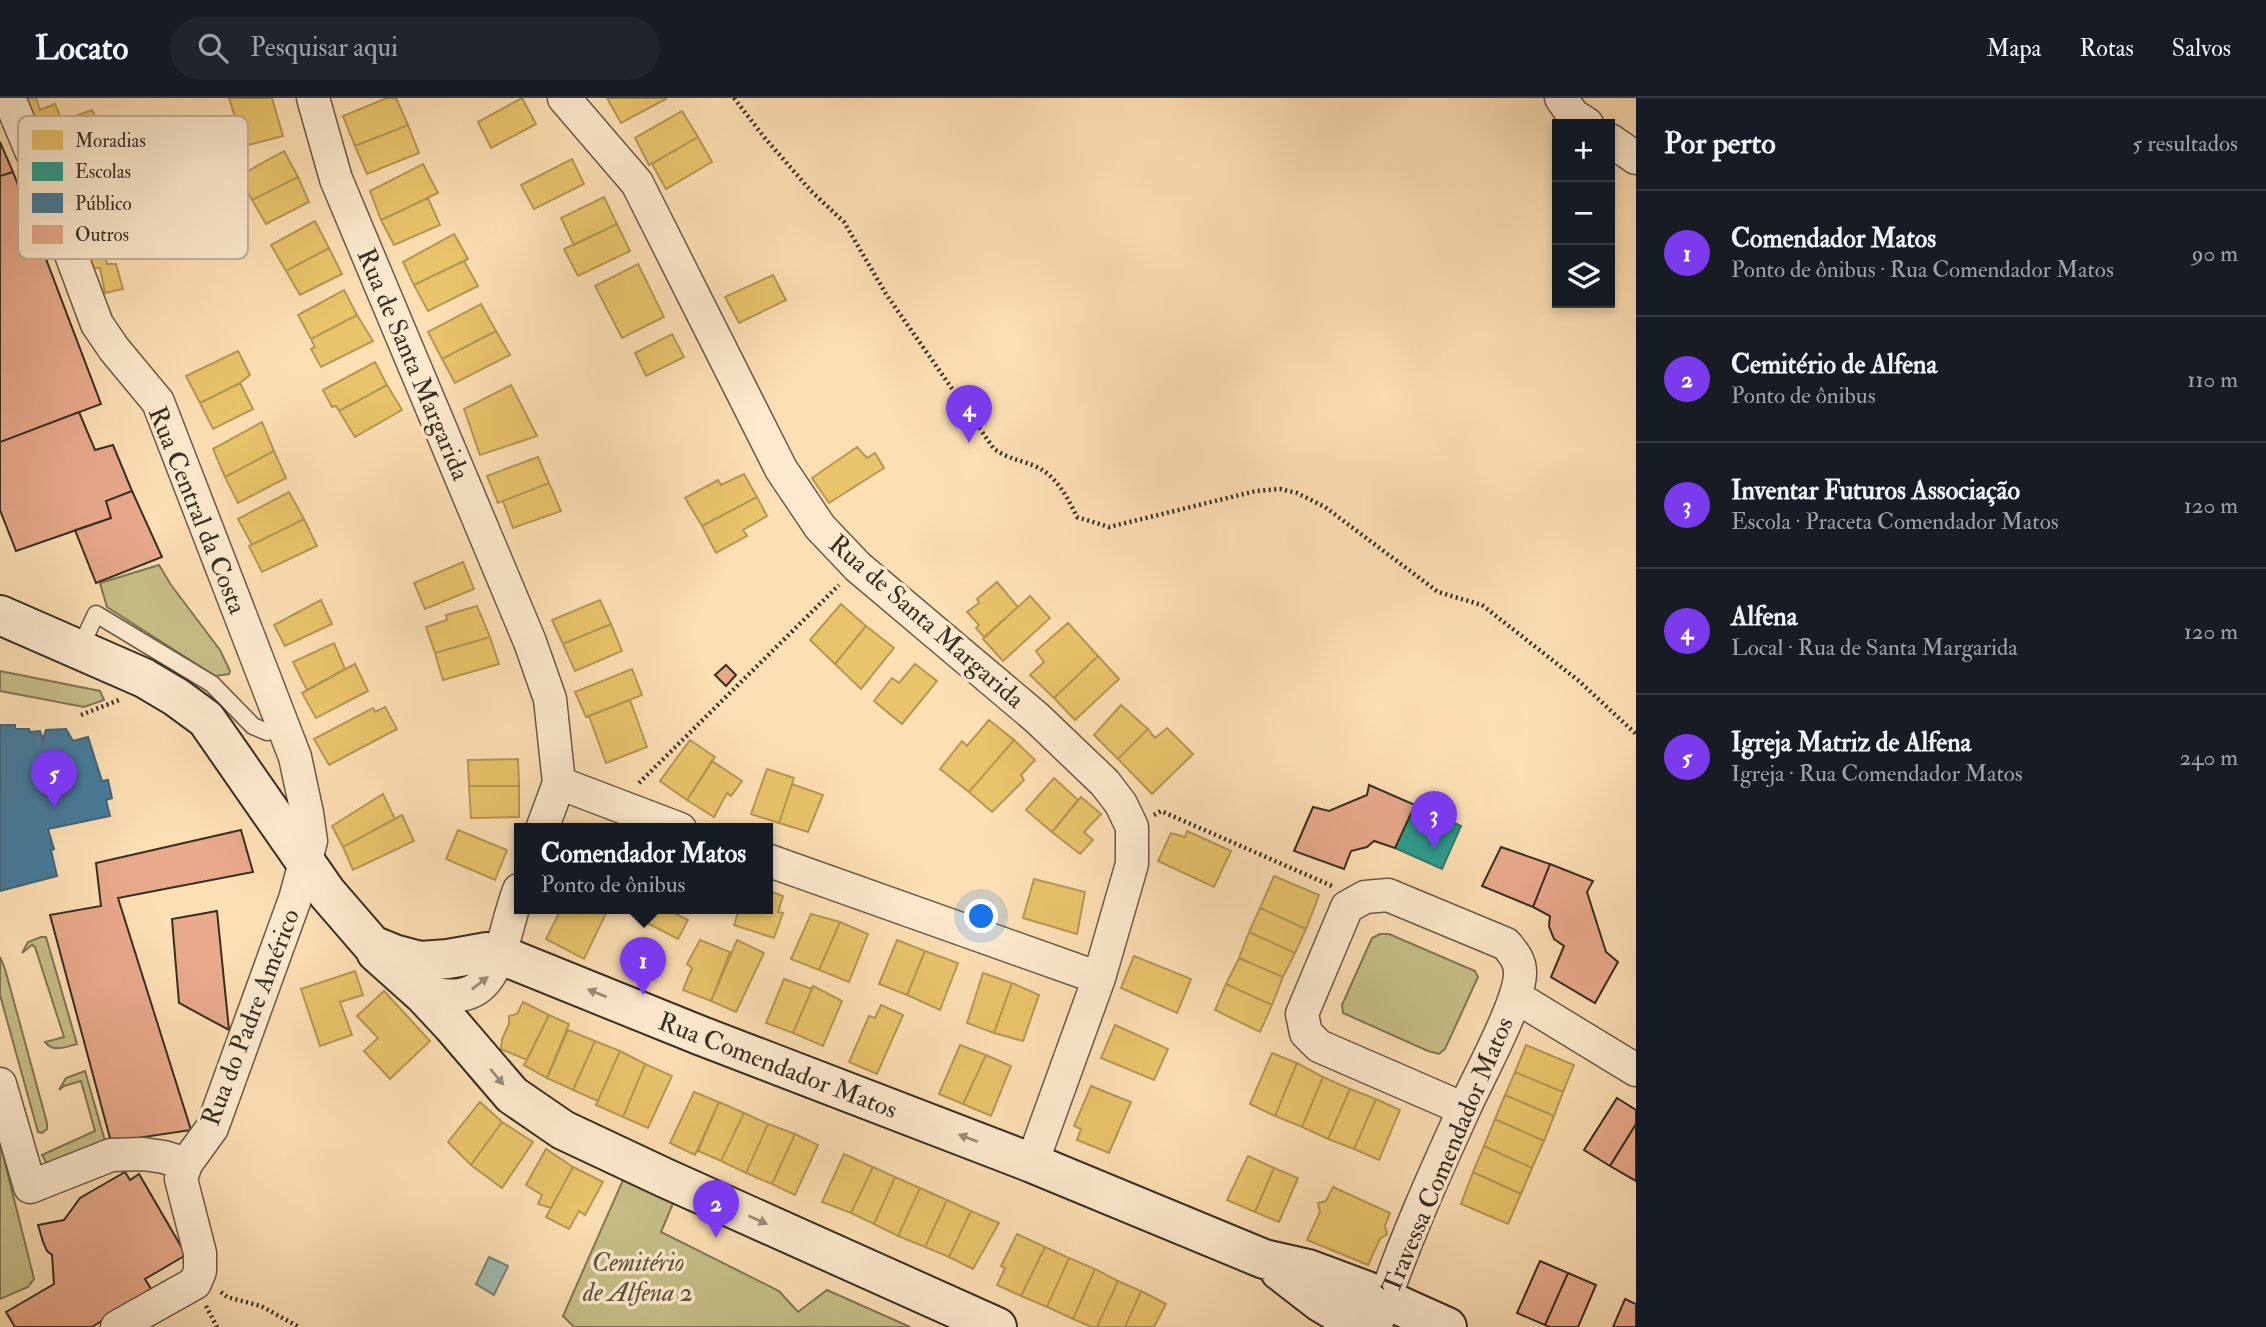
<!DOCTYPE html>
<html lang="pt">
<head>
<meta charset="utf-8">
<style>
	body { margin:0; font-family:"IM FELL Double Pica",serif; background:#20242c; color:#f1f3f6 }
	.controls { position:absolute; right:21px; top:21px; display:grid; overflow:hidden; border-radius:0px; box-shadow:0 4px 10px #0003 }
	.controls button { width:63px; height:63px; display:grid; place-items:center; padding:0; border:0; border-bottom:2px solid #363941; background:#171b24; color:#f1f3f6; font:35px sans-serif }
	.you { position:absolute; left:982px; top:819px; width:24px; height:24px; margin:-18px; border:5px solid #fff; border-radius:50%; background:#1a73e8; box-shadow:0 0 0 10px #1a73e833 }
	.badge { display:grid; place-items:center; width:46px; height:46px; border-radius:50%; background:#7c3aed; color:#fff; font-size:23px; font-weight:700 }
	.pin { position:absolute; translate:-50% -58px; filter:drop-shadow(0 2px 4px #0008) }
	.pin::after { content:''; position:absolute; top:37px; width:24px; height:21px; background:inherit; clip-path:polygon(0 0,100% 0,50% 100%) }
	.popup { position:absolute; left:514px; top:725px; width:259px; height:91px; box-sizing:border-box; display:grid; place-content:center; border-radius:0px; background:#171b24; filter:drop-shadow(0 2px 5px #0005); font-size:23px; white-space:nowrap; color:#9ea1a6 }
	.popup b { font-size:26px; color:#f1f3f6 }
	.popup::after { content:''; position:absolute; left:50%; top:100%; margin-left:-14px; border:14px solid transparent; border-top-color:#171b24 }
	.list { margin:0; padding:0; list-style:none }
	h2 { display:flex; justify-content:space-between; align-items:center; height:91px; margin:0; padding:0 28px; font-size:30px }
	h2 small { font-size:23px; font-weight:400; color:#9ea1a6 }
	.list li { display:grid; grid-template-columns:46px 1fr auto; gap:21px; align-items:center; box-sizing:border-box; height:126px; padding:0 28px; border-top:2px solid #363941 }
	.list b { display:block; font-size:26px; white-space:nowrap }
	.list p { margin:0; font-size:23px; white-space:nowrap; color:#9ea1a6 }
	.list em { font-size:23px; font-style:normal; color:#9ea1a6 }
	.icon { flex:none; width:38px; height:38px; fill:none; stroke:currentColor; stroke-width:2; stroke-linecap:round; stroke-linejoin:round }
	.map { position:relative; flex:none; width:1636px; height:1229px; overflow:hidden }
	header { display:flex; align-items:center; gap:42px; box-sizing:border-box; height:98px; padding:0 35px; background:#171b24; border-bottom:2px solid #363941 }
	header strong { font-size:33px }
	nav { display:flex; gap:38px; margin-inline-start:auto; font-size:24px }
	.search { width:490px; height:63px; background:#20242c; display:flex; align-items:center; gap:18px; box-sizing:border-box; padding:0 24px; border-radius:38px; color:#9ea1a6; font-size:26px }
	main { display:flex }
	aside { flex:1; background:#171b24 }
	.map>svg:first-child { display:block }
	.green { fill:#c7bf87; stroke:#807655; stroke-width:2 }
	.water { fill:#9fbcb0; stroke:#768378; stroke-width:2 }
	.homes { fill:#e9c46a; stroke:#b49755; stroke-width:2 }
	.schools { fill:#2a9d8f; stroke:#2e7c6f; stroke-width:2 }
	.public { fill:#457b9d; stroke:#416478; stroke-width:2 }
	.building { fill:#e9aa8b; stroke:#382e23; stroke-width:2 }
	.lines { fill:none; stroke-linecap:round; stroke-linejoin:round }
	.lane-casing { stroke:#695a47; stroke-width:19 }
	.street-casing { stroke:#695a47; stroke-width:35 }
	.secondary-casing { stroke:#382e23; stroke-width:42 }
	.path { stroke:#382e23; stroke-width:4.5; stroke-dasharray:2 3.5; stroke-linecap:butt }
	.lane { stroke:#fdeace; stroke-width:16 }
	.street { stroke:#fdeace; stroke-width:32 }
	.secondary { stroke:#fdeace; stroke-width:38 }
	.oneway { fill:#9a8c78 }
	.labels { text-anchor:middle; stroke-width:7; stroke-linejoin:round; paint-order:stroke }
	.street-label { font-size:26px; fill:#382e23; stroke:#fdeace }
	.park-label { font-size:26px; font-style:italic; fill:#5c523c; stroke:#fdeace }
	.key { fill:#fdeace; stroke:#c2b29b; stroke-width:2 }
	.key-label { font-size:19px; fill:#382e23 }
</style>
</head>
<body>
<header>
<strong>Locato</strong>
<div class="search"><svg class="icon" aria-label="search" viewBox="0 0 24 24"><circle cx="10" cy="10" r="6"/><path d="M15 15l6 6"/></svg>Pesquisar aqui</div>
<nav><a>Mapa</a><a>Rotas</a><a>Salvos</a></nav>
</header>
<main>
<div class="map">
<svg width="1636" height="1229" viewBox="0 0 1636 1229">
	<rect width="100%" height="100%" fill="#fcdfb3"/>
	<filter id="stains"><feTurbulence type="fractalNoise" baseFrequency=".00286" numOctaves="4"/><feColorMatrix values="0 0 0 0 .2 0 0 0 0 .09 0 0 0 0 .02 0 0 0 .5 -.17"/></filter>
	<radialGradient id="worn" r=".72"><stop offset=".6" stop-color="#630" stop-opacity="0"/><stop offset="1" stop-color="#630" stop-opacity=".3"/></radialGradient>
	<path class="green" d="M159,467L171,487L220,552L230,573L229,576L215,578L107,509L100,485Z
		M0,573L100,593L104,602L84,609L0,593Z
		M1380,836H1389L1475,873L1478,879L1445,951L1439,956L1428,953L1343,915L1342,907L1372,840Z
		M41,839H46L77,946C65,949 54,955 45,944L64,939L35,849L32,847L22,855L28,844Z
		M0,859L5,871L47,1025V1031L42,1035L38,1034L0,897Z
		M85,973L105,1043L50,1065L46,1064L42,1057L95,1033L81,983L64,988L59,992L66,980Z
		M0,1045L34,1181L28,1189L0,1201Z
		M623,1082L674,1103L661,1134L779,1193L798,1214L827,1192L910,1229H574L563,1218Z"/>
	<path class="water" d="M489,1159L508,1168L494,1197L476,1186Z"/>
	<path class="homes" d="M20,0H36L40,12L55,6L62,23L37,32Z
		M229,0H272L283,38L244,48Z
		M387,0H396L408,27L355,48L343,18Z
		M522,0L536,26L491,50L478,24Z
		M607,0H665L666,1L621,25Z
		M92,12L97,22L72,30L76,44L54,52L51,46L43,49L37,32Z
		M682,13L698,39L649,67L635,40Z
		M120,26L127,45L99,56L120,108L95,118L75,70L52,79L43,57Z
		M408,27L419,55L367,76L355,48Z
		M698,39L712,64L666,91L652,66Z
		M284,53L298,79L252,102L239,78Z
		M572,61L584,86L534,111L521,87Z
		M423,66L438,95L381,122L370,93Z
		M298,79L309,104L266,126L252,102Z
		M604,99L617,126L574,147L561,120Z
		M428,100L440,127L394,147L381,122Z
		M115,120L121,144L103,149L107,166H116L123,191L105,195L100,170H92L77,130Z
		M315,123L329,150L286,173L271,147Z
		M617,126L630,153L578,178L564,151Z
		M454,136L468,161L414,187L403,164Z
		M329,150L342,176L300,197L286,173Z
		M464,163L478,188L428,213L414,187Z
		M638,166L664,219L622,240L595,188Z
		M773,177L786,202L739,225L725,199Z
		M344,192L357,217L311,241L298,217Z
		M481,206L496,233L442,261L428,234Z
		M357,217L373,243L321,269L311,251L315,249L311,241Z
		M496,233L510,257L455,285L442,261Z
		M672,236L684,259L646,278L635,255Z
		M238,253L250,277L240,285L200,305L186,278Z
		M375,264L387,287L339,313L336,308L332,309L323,292Z
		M240,285L253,311L213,331L200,305Z
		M387,287L402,312L355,339L339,313Z
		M511,287L537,338L480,357L464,311Z
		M262,324L274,353L225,379L213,351Z
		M857,349L867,360L875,355L884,370L829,405L812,380Z
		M274,353L286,380L238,405L225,379Z
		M538,359L549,385L498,405L487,378Z
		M744,376L757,399L702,428L685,400L718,382L721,387Z
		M549,385L561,413L513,430L503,403Z
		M289,394L304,421L252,447L238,421Z
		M757,399L767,418L743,432L747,438L716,455L702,428Z
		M304,421L317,448L262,474L249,448Z
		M463,464L474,491L425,511L414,485Z
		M997,484L1018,509L984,539L976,530L979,527L967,514L979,505L977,501Z
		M1030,498L1050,520L1003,563L983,541Z
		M321,502L332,526L285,548L274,527Z
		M600,502L611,526L563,546L552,522Z
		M841,506L866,528L835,566L810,542Z
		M477,508L490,539L435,555L426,529L447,522L446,517Z
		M1068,525L1098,558L1054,600L1030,577L1044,564L1036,553Z
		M611,526L622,553L575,573L563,546Z
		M866,528L894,550L861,591L835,566Z
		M490,539L499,566L443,582L435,555Z
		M334,545L345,571L307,592L293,564Z
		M1098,558L1119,581L1075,622L1054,600Z
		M355,566L368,593L316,620L302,595Z
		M915,566L937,583L902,626L874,603L892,580L899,585Z
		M632,571L642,597L586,619L575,594Z
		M630,602L647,649L606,665L589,618Z
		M1121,607L1148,631L1118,661L1094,637Z
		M385,609L397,631L329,667L314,641L373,610L375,614Z
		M989,622L1014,642L969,694L940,671L962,643L967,648Z
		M1167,630L1193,656L1152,696L1118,661L1148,631L1155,640Z
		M690,642L715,659L687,702L660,683Z
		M1014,642L1035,662L1021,677L1024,682L992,714L969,694Z
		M518,661L519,688H469L468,662Z
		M712,663L742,683L731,698L727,695L714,719L687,702Z
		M767,671L794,680L779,725L751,716Z
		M1054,680L1078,702L1052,734L1026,712Z
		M792,686L823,697L808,734L779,725Z
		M469,688H519V719L471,720Z
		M383,696L395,721L343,749L332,728Z
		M1081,699L1101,716L1084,734L1093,742L1080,756L1052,734Z
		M402,717L414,743L353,772L343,749Z
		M458,732L507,752L495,782L446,761Z
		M1187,733L1231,753L1214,789L1158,763L1171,735L1185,739Z
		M1274,778L1319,797L1306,831L1260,810Z
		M1034,781L1085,794L1077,836L1023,820Z
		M767,792L783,798L778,814L783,815L774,840L734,827L739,811H767Z
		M1260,810L1306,831L1295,855L1249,834Z
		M561,811H608L584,861L546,841Z
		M623,811H651L643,823Z
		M651,811H666L688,822L678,841L643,823Z
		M811,816L840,824L819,872L791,861Z
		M840,824L868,836L849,884L819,872Z
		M1249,834L1295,855L1283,879L1239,860Z
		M700,842L730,854L711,903L683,892L692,870L687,866Z
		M737,842L764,855L736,914L711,903Z
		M897,842L925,853L907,897L879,886Z
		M925,853L958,865L940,912L907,897Z
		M1134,858L1191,881L1177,915L1121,890Z
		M1239,860L1283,879L1272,907L1226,886Z
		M355,873L363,897L340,904L352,937L320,948L301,891Z
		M983,875L1012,885L994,935L967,925Z
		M784,881L812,891L793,935L766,925Z
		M1012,885L1039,897L1023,943L994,935Z
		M1226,886L1272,907L1260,934L1215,912Z
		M813,888L842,903L823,948L793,935Z
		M384,893L430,943L390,981L364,953L378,940L357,918Z
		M523,904L549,917L527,962L501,951L502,941L509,926V918L517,916Z
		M881,907L903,917L877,976L849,964L869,918L875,920Z
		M549,917L569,926L547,980L524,967Z
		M1115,927L1168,951L1154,982L1101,960Z
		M568,932L595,943L573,992L547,980Z
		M595,943L620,953L598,1003L573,992Z
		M960,947L986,957L963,1006L939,996Z
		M1526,947L1574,967L1563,994L1515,974Z
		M620,953L645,966L623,1019L596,1007Z
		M1272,955L1297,965L1275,1018L1250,1006Z
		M986,957L1011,968L991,1018L963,1006Z
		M1297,965L1323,979L1302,1029L1275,1018Z
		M645,966L672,978L648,1030L623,1019Z
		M1515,974L1563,994L1554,1018L1505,997Z
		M1323,979L1350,991L1328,1041L1302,1029Z
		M1091,988L1131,1004L1109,1055L1077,1042L1081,1031L1074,1028Z
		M1350,991L1376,1001L1354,1051L1328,1041Z
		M694,994L719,1004L695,1057L670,1045Z
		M1505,997L1554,1018L1544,1043L1495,1021Z
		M1376,1001L1400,1012L1379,1062L1354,1051Z
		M480,1004L502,1024L471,1067L448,1044Z
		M719,1004L744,1015L721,1063L698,1053Z
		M744,1015L768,1026L746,1075L721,1063Z
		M1495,1021L1544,1043L1532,1070L1484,1048Z
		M502,1024L533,1044L502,1090L471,1067Z
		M768,1026L795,1036L772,1086L746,1075Z
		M795,1036L818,1047L795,1097L772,1086Z
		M1484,1048L1532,1070L1521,1096L1473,1074Z
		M546,1051L573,1069L551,1110L538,1106L542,1097L526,1087Z
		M844,1056L873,1069L851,1115L822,1104Z
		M1248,1058L1274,1070L1255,1114L1227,1102Z
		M573,1069L603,1084L585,1117L579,1113L569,1131L546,1119Z
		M873,1069L895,1079L874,1126L851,1115Z
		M1274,1070L1298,1080L1279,1124L1255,1114Z
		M1473,1074L1521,1096L1508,1126L1461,1106Z
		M895,1079L920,1090L898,1138L874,1126Z
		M1333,1089L1390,1115L1385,1128L1387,1136L1380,1141L1368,1167L1307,1142L1320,1114L1318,1105L1326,1103Z
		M920,1090L947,1102L925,1149L898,1138Z
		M947,1102L971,1113L949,1159L925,1149Z
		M971,1113L999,1125L973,1171L949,1159Z
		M1017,1136L1045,1149L1021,1198L997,1187L1005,1170L1001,1168Z
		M1045,1149L1069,1160L1047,1209L1021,1198Z
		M1069,1160L1095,1171L1073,1221L1047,1209Z
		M1095,1171L1118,1183L1097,1229H1092L1073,1221Z
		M1118,1183L1141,1193L1125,1229H1097Z
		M1141,1193L1166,1206L1154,1229H1125Z"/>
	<path class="schools" d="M1415,707L1461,728L1442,771L1395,750Z"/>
	<path class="public" d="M0,627H15V631H29L30,634L40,633L43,641L46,632L66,631L73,643L88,639L102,683L108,682L112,700L106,702L110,718L48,731L54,751L51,752L57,778L0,793Z"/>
	<path class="building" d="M0,44L13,74L0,78Z
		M13,74L101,306L0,344V78Z
		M13,74L101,306L0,344V78Z
		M79,314L95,352L113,347L132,393L106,403L111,420L16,453L0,412V344Z
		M132,393L162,459L96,485L75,432L111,420L106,403Z
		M726,567L736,577L726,588L715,577Z
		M1369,687L1415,707L1395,750L1374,743L1367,749L1351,753L1344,771L1294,753L1313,709L1329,713L1367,697Z
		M241,732L253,774L118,800L191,1032L111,1044L50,817L101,808L96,765Z
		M1501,749L1550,766L1533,809L1482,788Z
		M1550,766L1593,783L1587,794L1606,854L1618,864L1595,905L1551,879L1564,848L1554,841L1549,828L1550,818L1533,809Z
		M217,813L229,932L179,905L172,821Z
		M1617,1000L1636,1012V1026L1610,1068L1584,1052Z
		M1636,1026V1083L1610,1068Z
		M125,1074L130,1082L139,1076L186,1157L145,1181L151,1191L92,1229H15L6,1214L54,1186L52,1157L47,1153L43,1144L38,1127L64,1122L80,1100Z
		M1540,1163L1568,1175L1545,1227L1517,1215Z
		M1568,1175L1596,1187L1578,1229H1549L1545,1227Z
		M1625,1201L1636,1206V1229H1613Z"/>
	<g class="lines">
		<g class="lane-casing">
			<path id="lane" d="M79,552L96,516L212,586L253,628L267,634L283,628"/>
		</g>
		<g class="street-casing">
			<path id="street" d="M9,0L42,79L97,226L114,251L158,304L295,659L307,715L311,743L295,801L212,1030L186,1066L181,1081L200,1155V1173L195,1185L117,1229
				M313,0L336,81L530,544L550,601L559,685L542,731
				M564,0L637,85L781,371L820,429L858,469L1037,620L1105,685L1121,706L1132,729V766L1099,880L1032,1065
				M1561,0L1573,17L1587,26
				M1610,42L1636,60
				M559,685L680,731
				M767,762L1099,880
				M417,890C502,922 498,846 519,792
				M1516,899L1636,972
				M0,986L30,1089L111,1057L143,1056L164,1059L186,1066
				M1378,1221C1402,1148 1434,1077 1466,1007C1479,978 1521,902 1520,874C1520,862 1513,855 1506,846L1388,797L1365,799L1347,809L1302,916L1306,935L1319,948L1464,1011"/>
		</g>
		<g class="secondary-casing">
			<path id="secondary" d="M0,517L144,580L176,599L206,621L327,795L372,847L394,856L420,863L448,861L487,854L501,857L699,937L1032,1065L1264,1161L1308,1171L1367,1193L1447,1229
				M376,854L423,896L452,927L512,997L563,1032L665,1080L997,1229
				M1280,1173L1320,1204L1362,1229"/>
		</g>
		<path class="path" d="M734,0L764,39L811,93L844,124L886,196L994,351C1011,362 1018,361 1035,368C1057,378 1067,399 1077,419L1109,429L1256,393L1280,391L1297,395L1325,409L1438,494L1482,507L1579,583L1636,636
			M81,617L119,602
			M639,685L839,487
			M1154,717L1161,713L1332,788
			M221,1194L227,1199L261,1208L299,1229
			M206,1208L217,1229"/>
		<use href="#lane" class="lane"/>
		<use href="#street" class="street"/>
		<use href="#secondary" class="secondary"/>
	</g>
	<defs><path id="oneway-solid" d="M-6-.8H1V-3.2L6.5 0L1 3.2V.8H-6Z" transform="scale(1.75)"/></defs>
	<g class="oneway">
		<use href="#oneway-solid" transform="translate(480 885) rotate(-38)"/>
		<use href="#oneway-solid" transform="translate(597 895) rotate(-158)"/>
		<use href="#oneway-solid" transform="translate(497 979) rotate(50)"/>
		<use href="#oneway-solid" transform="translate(968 1040) rotate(-159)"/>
		<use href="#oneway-solid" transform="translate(758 1122) rotate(24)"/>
	</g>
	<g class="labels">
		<g class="street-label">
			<text transform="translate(414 266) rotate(67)" y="9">Rua de Santa Margarida</text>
			<text transform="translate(198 412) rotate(68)" y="9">Rua Central da Costa</text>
			<text transform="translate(927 523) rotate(41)" y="9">Rua de Santa Margarida</text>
			<text transform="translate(250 919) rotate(-69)" y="9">Rua do Padre Américo</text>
			<text transform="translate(778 967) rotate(21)" y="9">Rua Comendador Matos</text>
			<text transform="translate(1447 1057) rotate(-67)" y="9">Travessa Comendador Matos</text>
		</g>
		<g class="park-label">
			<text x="638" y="1173">Cemitério<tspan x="638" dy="30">de Alfena 2</tspan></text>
		</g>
	</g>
	<rect x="18" y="18" width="230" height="143" rx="10" class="key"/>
	<rect x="32" y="32" width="31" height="20" fill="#e9c46a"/>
	<rect x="32" y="64" width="31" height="19" fill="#2a9d8f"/>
	<rect x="32" y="95" width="31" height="20" fill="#457b9d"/>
	<rect x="32" y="127" width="31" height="19" fill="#e9aa8b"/>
	<g class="key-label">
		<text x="75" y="49">Moradias</text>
		<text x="75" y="80">Escolas</text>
		<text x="75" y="112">Público</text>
		<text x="75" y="143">Outros</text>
	</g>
	<rect width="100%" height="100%" filter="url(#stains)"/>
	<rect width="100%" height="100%" fill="url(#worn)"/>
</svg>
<div class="controls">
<button>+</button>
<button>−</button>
<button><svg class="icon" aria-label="layers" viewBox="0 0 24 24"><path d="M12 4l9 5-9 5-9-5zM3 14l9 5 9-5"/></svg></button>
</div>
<div class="you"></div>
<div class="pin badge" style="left:643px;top:897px">1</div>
<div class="popup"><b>Comendador Matos</b>Ponto de ônibus</div>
<div class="pin badge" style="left:716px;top:1140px">2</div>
<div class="pin badge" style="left:1434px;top:751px">3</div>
<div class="pin badge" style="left:969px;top:345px">4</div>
<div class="pin badge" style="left:54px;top:710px">5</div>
</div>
<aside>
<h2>Por perto<small>5 resultados</small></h2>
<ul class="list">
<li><span class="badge">1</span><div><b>Comendador Matos</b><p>Ponto de ônibus · Rua Comendador Matos</p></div><em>90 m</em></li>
<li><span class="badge">2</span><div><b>Cemitério de Alfena</b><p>Ponto de ônibus</p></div><em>110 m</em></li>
<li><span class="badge">3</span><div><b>Inventar Futuros Associação</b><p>Escola · Praceta Comendador Matos</p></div><em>120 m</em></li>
<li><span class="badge">4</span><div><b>Alfena</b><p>Local · Rua de Santa Margarida</p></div><em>120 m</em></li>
<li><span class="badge">5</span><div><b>Igreja Matriz de Alfena</b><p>Igreja · Rua Comendador Matos</p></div><em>240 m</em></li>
</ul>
</aside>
</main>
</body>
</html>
